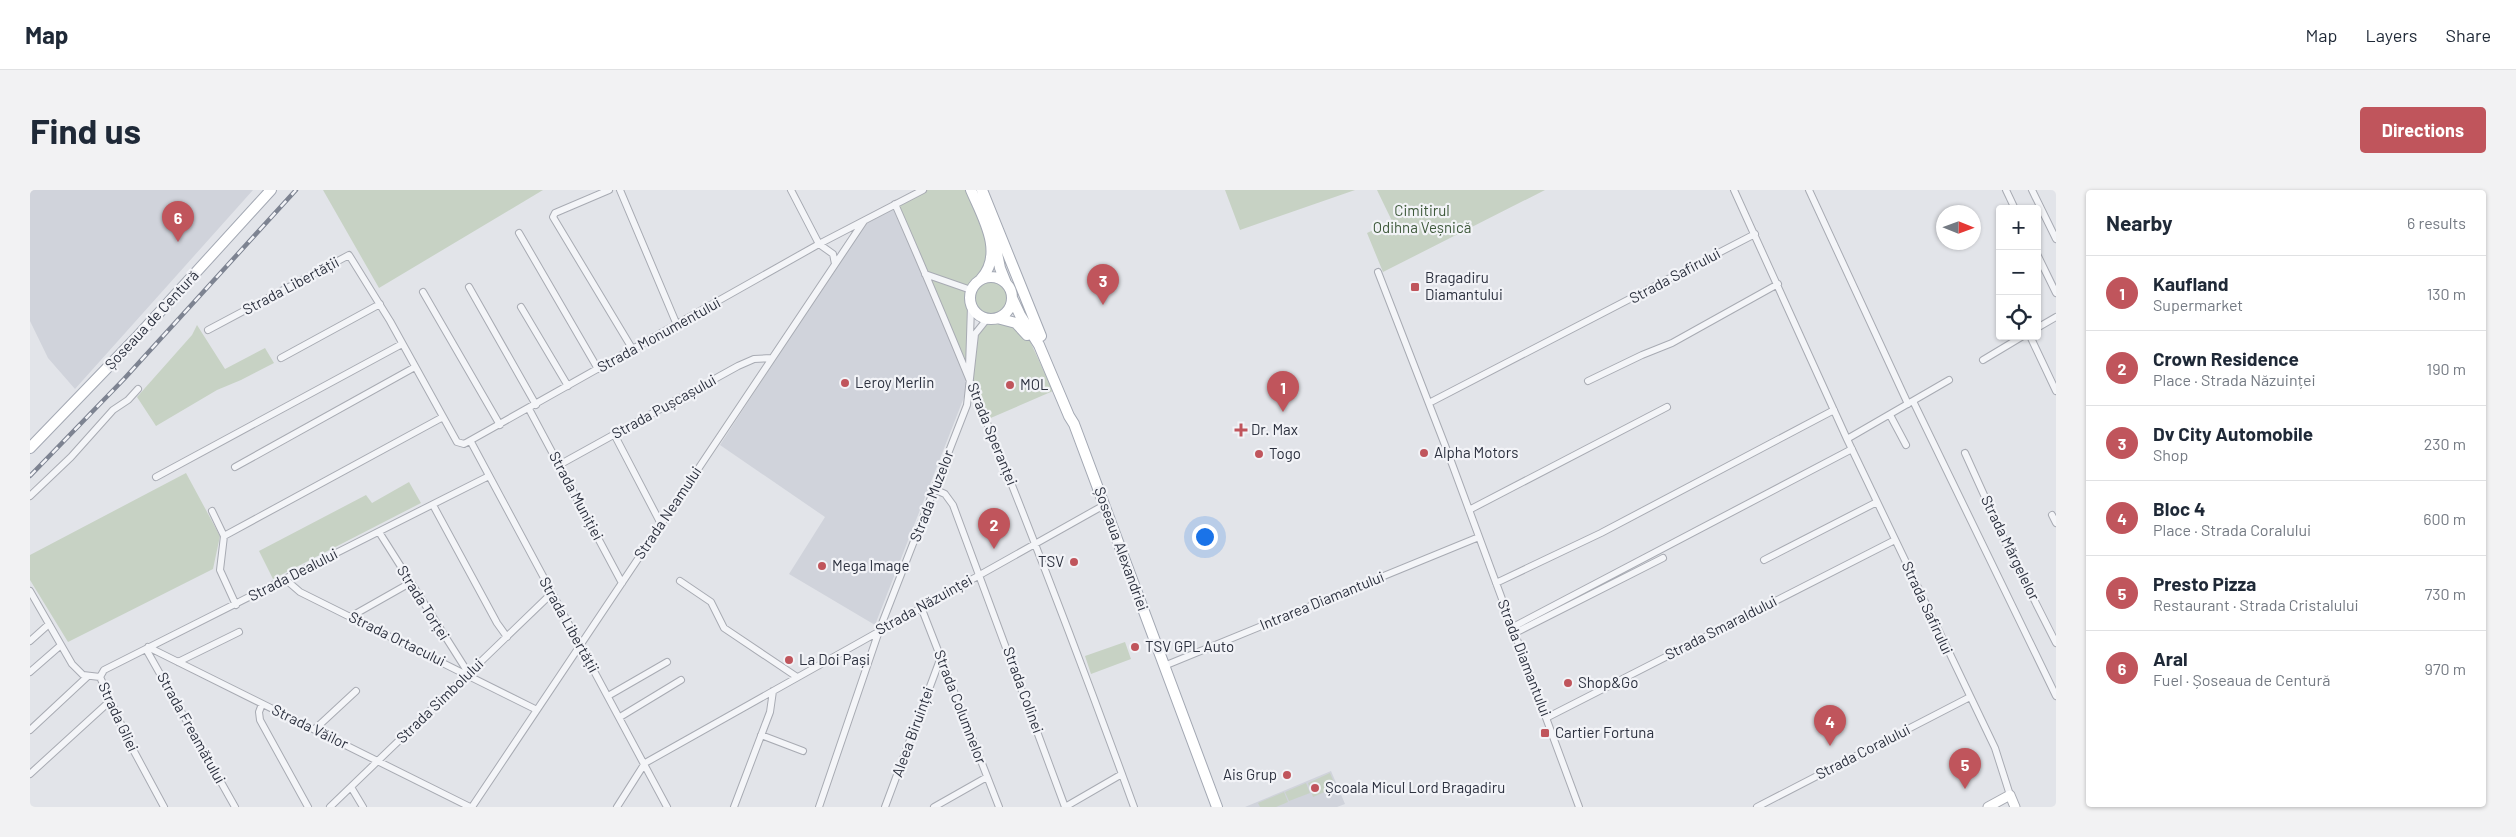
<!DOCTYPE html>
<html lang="en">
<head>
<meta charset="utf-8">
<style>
	body { margin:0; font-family:Barlow,sans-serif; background:#f2f2f3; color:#1f2937 }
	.controls { position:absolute; right:15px; top:15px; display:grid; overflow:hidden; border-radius:5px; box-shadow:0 1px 4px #0004 }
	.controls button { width:45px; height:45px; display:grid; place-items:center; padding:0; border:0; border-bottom:1px solid #e0e1e3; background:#fff; color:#1f2937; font:25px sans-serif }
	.compass { position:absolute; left:1906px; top:15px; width:45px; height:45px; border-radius:50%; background:#fff; box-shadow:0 1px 4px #0004; rotate:91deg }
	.you { position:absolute; left:1174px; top:346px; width:18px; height:18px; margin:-12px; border:4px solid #fff; border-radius:50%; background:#1a73e8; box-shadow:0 0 0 8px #1a73e833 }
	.badge { display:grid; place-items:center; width:32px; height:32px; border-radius:50%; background:#c0555c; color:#fff; font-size:16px; font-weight:700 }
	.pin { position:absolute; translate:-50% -41px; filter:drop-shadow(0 1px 2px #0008) }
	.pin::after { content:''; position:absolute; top:26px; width:18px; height:15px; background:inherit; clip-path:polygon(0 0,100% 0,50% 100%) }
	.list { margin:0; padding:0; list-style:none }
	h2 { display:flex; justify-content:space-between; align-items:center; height:65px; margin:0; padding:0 20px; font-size:21px }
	h2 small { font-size:16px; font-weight:400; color:#747a83 }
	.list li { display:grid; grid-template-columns:32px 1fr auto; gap:15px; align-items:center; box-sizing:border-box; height:75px; padding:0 20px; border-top:1px solid #e0e1e3 }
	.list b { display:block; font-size:19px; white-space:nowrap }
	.list p { margin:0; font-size:16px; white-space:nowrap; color:#747a83 }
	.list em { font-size:16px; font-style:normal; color:#747a83 }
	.icon { flex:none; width:28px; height:28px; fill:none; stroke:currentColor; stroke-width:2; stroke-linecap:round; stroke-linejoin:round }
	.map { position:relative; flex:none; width:2026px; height:617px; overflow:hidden; border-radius:5px }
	header { display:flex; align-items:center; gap:30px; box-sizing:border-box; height:70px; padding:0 25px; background:#fff; border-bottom:1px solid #e0e1e3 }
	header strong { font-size:24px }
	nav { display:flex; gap:28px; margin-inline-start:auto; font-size:18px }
	.intro { display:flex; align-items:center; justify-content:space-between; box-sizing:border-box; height:120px; padding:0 30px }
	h1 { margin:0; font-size:35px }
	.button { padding:12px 22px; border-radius:5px; background:#c0555c; color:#fff; font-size:18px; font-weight:700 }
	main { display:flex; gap:30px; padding:0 30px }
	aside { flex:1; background:#fff; border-radius:5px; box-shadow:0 1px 4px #0004 }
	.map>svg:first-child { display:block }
	.built { fill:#d0d3db }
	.green { fill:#c7d2c4; fill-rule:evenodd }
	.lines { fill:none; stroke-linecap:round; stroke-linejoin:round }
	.street-casing { stroke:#a8abb3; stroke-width:8 }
	.secondary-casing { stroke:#a8abb3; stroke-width:11 }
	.primary-casing { stroke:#a3a8b3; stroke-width:12 }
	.street { stroke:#f4f5f8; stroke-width:6 }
	.secondary { stroke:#fff; stroke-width:9 }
	.primary { stroke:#fff; stroke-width:10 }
	.rail-casing { stroke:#7d8391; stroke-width:4.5 }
	.rail { stroke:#f2f3f7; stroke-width:2.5; stroke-dasharray:8; stroke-linecap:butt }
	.poi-dot { fill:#c0555c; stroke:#f2f3f7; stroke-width:2 }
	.labels { text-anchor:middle; stroke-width:4.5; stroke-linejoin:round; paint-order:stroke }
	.park-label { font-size:15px; fill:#3e593b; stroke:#f2f3f7 }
	.street-label { font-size:15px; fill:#2c313f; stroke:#f2f3f7 }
	.poi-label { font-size:15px; fill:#2c313f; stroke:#f2f3f7; text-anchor:start }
</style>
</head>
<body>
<header>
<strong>Map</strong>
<nav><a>Map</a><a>Layers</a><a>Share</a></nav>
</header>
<div class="intro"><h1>Find us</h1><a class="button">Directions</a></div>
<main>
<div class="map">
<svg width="2026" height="617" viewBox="0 0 2026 617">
	<rect width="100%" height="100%" fill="#e2e4e9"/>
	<path class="built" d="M0,0H223L45,199L18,168L0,131Z
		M865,14L940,192L845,435L759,384L795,327L690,255L833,35Z
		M1301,581L1315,614L1307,617H1215Z"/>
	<path class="green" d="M293,0H513L349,98Z
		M893,0H941L955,34L958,87L971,89C984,99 985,113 973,125L999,149L1023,201L956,230L865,14ZM942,117L950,126L956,129L944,151Z
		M1195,0H1325L1210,40Z
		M1347,0H1515L1353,82L1337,43L1362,31Z
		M167,135L195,179L235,158L244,173L211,190L187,200L126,236L107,207L162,145Z
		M156,283L190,346L183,379L38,452L0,390V365Z
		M379,292L391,313L243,389L229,361L336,305L342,313Z
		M1095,452L1101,469L1061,484L1055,466Z
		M1300,583L1306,597L1283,607L1278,593Z
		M1276,593L1280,603L1259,611L1255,602Z
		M1254,602L1258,612L1246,617H1230L1228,613Z"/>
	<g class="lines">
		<g class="street-casing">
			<path id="street" d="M579,0L525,23L523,27L603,160
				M590,0L647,135
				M761,0L789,54L803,64L805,74
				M1704,0L1817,249L1965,558L1980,605
				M1779,0L1878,214
				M1976,0L1985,19
				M2002,0L2026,49
				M865,14C952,212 1030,414 1104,617
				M489,43L568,179
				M2007,64L2026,103
				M1348,82L1418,263L1549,617
				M895,84L941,100
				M439,97L506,215
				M393,102L470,235
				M491,117L538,196
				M2007,138L2026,127
				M178,140L319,65L360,131L427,252L434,254L789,54L893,0
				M2000,146L2026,201
				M251,168L350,114
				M1953,170L1993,146
				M939,178L941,116
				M1558,191L1612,165L1642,153L1748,94
				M1883,211L2026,506
				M1399,213L1725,44
				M499,219L592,393
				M1860,225L1876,255
				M584,244L631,334
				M1817,249L1919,190
				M441,252L637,617
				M1935,263L1979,360L2026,453
				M529,275L708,176L724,169L741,168
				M205,277L385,177
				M126,287L372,154
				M904,299L915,304L923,315L1035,617
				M0,306L41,267L83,220L98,210L108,199
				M403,315L467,433L477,447
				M1439,320L1637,217
				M182,321L194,346
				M2022,325L2026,333
				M349,342L439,484
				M194,346L413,227
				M194,346L190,380L206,415
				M1734,370L1847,312
				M255,389L270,402L507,520
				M650,391L681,412L694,438L767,487
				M1466,393L1571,343L1804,220
				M0,401L42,474L53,485L70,487
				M891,417L969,617
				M320,427L380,393
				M1483,437L1822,259
				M1485,443L1633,368
				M0,451L19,434
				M118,457L440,617
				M116,459L205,617
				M148,472L209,442
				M1134,476L1449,347
				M0,482L31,455
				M70,487L74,480L459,286
				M70,487L99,552L134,617
				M578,506L637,472
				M232,514L229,522L230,530L278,617
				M590,527L651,490
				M1516,528L1865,350
				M285,539L326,501
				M0,540L58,486
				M731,545L773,561
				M0,584L80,511
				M321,597L333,617
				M300,617L521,404
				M442,617L834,31
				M587,617L615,573L1069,318
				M704,617L740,522L743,501
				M789,617L849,441L937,215L945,144L957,129
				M855,617L911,467
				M904,617L957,587
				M1035,617L1092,584
				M1727,617L1940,507"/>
		</g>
		<g class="secondary-casing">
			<path id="secondary" d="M1958,617L1980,605L1985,617"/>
		</g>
		<g class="primary-casing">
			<path id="primary" d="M941,0C952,26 975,63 951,89
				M952,0L1011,146
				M962,39L970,78L976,93
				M940 108a21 21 0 1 1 42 0a21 21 0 1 1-42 0Z
				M982,108L990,125L1009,155L1039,226L1044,234L1187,617
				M967,128L986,133L997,145
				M0,258L106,148L241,0"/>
		</g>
		<use href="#street" class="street"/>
		<use href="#secondary" class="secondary"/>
		<use href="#primary" class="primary"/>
		<g class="rail-casing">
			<path id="rail" d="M0,286L94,189L266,0"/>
		</g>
		<use href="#rail" class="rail"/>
	</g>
	<g class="poi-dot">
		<rect x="1380" y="92" width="10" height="10" rx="2.5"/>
		<circle cx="815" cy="193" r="5"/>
		<circle cx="980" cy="195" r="5"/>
		<path d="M1208.5 232.5h5v5h5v5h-5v5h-5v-5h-5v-5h5z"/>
		<circle cx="1394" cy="263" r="5"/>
		<circle cx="1229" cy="264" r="5"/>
		<circle cx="1044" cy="372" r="5"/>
		<circle cx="792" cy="376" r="5"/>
		<circle cx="1105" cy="457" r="5"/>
		<circle cx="759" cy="470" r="5"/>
		<circle cx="1538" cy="493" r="5"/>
		<rect x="1510" y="538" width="10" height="10" rx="2.5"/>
		<circle cx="1257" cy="585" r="5"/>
		<circle cx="1285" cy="598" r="5"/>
	</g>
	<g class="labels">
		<g class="park-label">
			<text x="1392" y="26">Cimitirul<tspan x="1392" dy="17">Odihna Veșnică</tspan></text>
		</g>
		<g class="street-label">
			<text transform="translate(1645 86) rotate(-28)" y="5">Strada Safirului</text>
			<text transform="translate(261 96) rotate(-28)" y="5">Strada Libertății</text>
			<text transform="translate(122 130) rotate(-47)" y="5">Șoseaua de Centură</text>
			<text transform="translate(629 145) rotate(-29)" y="5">Strada Monumentului</text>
			<text transform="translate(634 217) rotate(-29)" y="5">Strada Pușcașului</text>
			<text transform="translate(962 244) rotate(68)" y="5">Strada Speranței</text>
			<text transform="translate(546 306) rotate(62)" y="5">Strada Muniției</text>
			<text transform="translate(902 306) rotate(-69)" y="5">Strada Muzelor</text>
			<text transform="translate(638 323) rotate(-56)" y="5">Strada Neamului</text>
			<text transform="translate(1980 358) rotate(64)" y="5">Strada Mărgelelor</text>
			<text transform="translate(1091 359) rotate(70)" y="5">Șoseaua Alexandriei</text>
			<text transform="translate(263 385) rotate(-27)" y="5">Strada Dealului</text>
			<text transform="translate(1292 411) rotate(-22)" y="5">Intrarea Diamantului</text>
			<text transform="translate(393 413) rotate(58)" y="5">Strada Torței</text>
			<text transform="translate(894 415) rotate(-29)" y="5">Strada Năzuinței</text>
			<text transform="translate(1897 418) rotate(65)" y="5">Strada Safirului</text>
			<text transform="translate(539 435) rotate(61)" y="5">Strada Libertății</text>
			<text transform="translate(1691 438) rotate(-27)" y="5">Strada Smaraldului</text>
			<text transform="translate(367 449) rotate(26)" y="5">Strada Ortacului</text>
			<text transform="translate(1494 468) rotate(69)" y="5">Strada Diamantului</text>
			<text transform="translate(993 500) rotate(70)" y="5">Strada Colinei</text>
			<text transform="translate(410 511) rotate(-44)" y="5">Strada Simbolului</text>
			<text transform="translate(930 517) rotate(69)" y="5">Strada Columnelor</text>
			<text transform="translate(88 527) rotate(65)" y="5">Strada Gliei</text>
			<text transform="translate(280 537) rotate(26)" y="5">Strada Văilor</text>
			<text transform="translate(161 538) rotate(61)" y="5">Strada Freamătului</text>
			<text transform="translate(883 542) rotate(-70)" y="5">Aleea Biruinței</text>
			<text transform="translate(1833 562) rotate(-27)" y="5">Strada Coralului</text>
		</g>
		<g class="poi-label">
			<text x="1395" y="93">Bragadiru<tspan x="1395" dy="17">Diamantului</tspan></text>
			<text x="825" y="198">Leroy Merlin</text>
			<text x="990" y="200">MOL</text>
			<text x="1221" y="245">Dr. Max</text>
			<text x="1404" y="268">Alpha Motors</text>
			<text x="1239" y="269">Togo</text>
			<text x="1034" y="377" text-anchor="end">TSV</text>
			<text x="802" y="381">Mega Image</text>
			<text x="1115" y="462">TSV GPL Auto</text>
			<text x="769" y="475">La Doi Pași</text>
			<text x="1548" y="498">Shop&amp;Go</text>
			<text x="1525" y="548">Cartier Fortuna</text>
			<text x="1247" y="590" text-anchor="end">Ais Grup</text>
			<text x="1295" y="603">Școala Micul Lord Bragadiru</text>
		</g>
	</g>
</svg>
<div class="controls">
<button>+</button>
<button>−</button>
<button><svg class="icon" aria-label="locate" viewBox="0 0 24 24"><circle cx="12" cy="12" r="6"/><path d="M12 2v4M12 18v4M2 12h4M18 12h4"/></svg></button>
</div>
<svg class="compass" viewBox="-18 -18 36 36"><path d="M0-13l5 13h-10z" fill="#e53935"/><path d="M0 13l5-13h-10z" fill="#747a83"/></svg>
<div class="you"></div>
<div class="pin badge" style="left:1253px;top:222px">1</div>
<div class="pin badge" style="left:964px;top:359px">2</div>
<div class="pin badge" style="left:1073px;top:115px">3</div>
<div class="pin badge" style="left:1800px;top:556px">4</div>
<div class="pin badge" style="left:1935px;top:599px">5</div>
<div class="pin badge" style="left:148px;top:52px">6</div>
</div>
<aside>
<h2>Nearby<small>6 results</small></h2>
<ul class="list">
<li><span class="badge">1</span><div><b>Kaufland</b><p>Supermarket</p></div><em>130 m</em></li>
<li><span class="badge">2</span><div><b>Crown Residence</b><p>Place · Strada Năzuinței</p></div><em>190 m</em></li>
<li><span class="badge">3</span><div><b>Dv City Automobile</b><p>Shop</p></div><em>230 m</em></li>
<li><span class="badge">4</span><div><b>Bloc 4</b><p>Place · Strada Coralului</p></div><em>600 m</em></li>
<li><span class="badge">5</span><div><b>Presto Pizza</b><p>Restaurant · Strada Cristalului</p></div><em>730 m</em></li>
<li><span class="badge">6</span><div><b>Aral</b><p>Fuel · Șoseaua de Centură</p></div><em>970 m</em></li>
</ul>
</aside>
</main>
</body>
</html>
